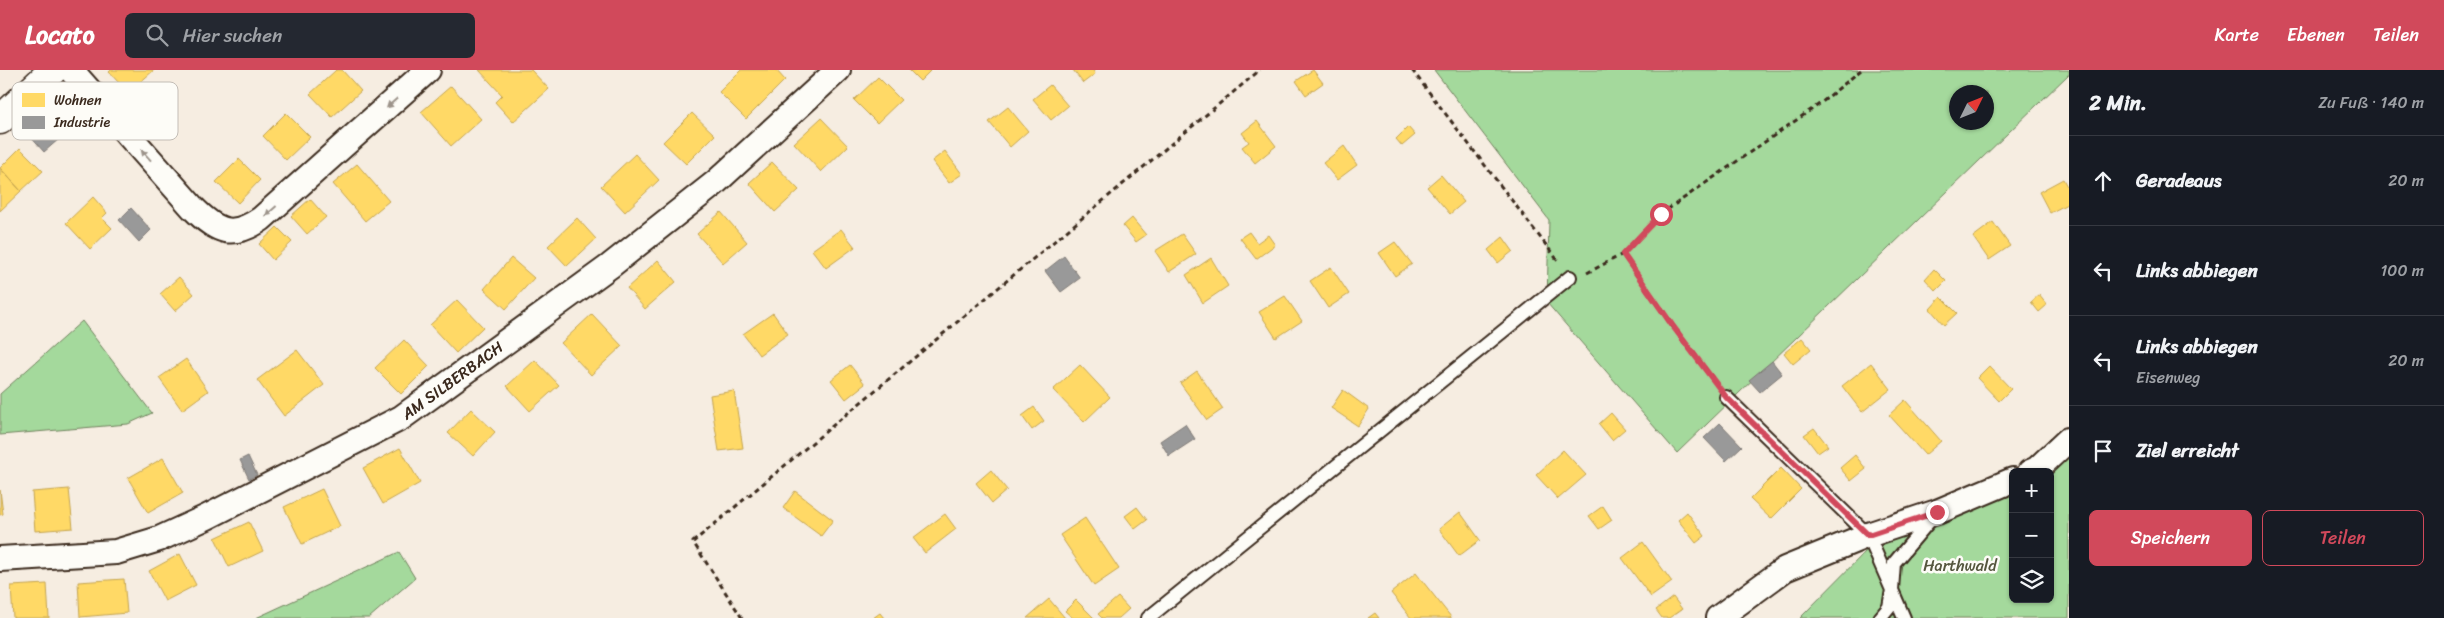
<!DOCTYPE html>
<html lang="de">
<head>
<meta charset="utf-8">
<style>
	body { margin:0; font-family:Sriracha,sans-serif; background:#242831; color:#f1f3f6 }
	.controls { position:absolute; right:15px; bottom:15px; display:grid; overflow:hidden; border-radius:8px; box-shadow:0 1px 4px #0004 }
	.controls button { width:45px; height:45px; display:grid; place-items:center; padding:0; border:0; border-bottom:1px solid #363941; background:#171b24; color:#f1f3f6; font:25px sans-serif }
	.compass { position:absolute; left:1949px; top:15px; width:45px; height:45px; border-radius:50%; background:#171b24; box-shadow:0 1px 4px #0004; rotate:47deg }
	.stop { position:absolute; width:15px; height:15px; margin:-11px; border:4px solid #d1495b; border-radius:50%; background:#fff }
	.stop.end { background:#d1495b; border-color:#fff; box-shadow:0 1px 5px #0008 }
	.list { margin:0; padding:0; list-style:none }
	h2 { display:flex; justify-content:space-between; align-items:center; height:65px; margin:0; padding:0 20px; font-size:21px }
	h2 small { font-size:16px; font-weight:400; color:#9ea1a6 }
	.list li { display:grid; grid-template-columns:32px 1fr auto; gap:15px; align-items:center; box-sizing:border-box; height:90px; padding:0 20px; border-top:1px solid #363941 }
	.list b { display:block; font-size:19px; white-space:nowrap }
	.list p { margin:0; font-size:16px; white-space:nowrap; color:#9ea1a6 }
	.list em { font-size:16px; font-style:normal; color:#9ea1a6 }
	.actions { display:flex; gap:10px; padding:15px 20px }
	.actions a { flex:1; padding:11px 0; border:1px solid #d1495b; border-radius:8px; text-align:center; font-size:18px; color:#d1495b }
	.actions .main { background:#d1495b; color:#fff }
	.icon { flex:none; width:28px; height:28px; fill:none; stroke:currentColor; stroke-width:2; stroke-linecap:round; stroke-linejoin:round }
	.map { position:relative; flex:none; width:2069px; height:548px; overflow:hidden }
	header { display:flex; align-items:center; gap:30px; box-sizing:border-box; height:70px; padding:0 25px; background:#d1495b; color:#fff }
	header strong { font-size:24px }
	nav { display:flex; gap:28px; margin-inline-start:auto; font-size:18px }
	.search { width:350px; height:45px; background:#242831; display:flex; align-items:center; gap:12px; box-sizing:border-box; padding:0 18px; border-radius:8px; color:#9ea1a6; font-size:19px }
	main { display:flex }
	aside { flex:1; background:#171b24 }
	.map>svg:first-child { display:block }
	.green { fill:#a4d99c; stroke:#70825d; fill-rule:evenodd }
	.homes { fill:#ffd966; stroke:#c4a450 }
	.industry { fill:#999; stroke:#7d7874 }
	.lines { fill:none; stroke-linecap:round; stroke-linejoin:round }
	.lane-casing { stroke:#3b2a1e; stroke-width:16 }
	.street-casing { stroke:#3b2a1e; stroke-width:28 }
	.secondary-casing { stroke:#3b2a1e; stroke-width:31 }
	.path { stroke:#3b2a1e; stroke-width:3; stroke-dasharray:5 4; stroke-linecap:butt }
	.lane { stroke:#fdfcf7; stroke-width:12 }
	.street { stroke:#fdfcf7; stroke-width:24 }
	.secondary { stroke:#fdfcf7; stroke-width:28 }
	.oneway { fill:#9c938a }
	.route { stroke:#d1495b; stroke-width:6 }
	.labels { text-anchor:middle; stroke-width:5; stroke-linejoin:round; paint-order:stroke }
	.street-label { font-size:16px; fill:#3b2a1e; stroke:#fdfcf7 }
	.park-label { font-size:16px; fill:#55563e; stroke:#fdfcf7 }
	.key { fill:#fdfcf7; stroke:#c3bdb6; stroke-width:1 }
	.key-label { font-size:14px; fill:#3b2a1e }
</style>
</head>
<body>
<header>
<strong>Locato</strong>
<div class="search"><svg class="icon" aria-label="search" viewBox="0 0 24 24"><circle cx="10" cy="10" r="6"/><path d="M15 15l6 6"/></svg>Hier suchen</div>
<nav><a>Karte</a><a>Ebenen</a><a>Teilen</a></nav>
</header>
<main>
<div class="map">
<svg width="2069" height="548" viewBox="0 0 2069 548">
	<rect width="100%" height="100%" fill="#f6ede1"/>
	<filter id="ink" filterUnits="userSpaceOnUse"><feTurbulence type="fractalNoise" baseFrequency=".02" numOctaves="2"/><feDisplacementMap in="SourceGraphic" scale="10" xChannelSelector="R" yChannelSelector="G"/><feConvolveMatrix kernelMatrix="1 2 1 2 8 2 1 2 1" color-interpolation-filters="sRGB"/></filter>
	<g filter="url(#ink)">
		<path class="green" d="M1434,0H2069V4L1677,383L1547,233L1549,150ZM1956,22H1986V52H1956Z
			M82,251L152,343L128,354L0,365V324Z
			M2069,371V548H1800L1875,472L2013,415V529H2050V402Z
			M399,482L415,508L369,548H256Z"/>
		<path class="homes" d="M111,0H154L128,23L109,2Z
			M336,0H342L361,21L332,47L310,24Z
			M479,0H531L549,19L513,52L495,32L502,25Z
			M741,0H776L785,10L746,49L719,22Z
			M909,0H931L920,11Z
			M1073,0H1093L1095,4L1083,13Z
			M1313,0L1323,13L1306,25L1296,11Z
			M878,7L901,30L877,53L854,30Z
			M1050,15L1068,36L1051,50L1033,29Z
			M451,16L481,49L451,76L421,42Z
			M1008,37L1028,61L1010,77L989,52Z
			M286,43L310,67L286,90L263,66Z
			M692,43L715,65L686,94L663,72Z
			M821,48L848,76L821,102L794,73Z
			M1257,51L1276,76L1255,93L1242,77L1249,72L1242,63Z
			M1408,57L1415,65L1402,76L1396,69Z
			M1344,76L1357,95L1337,110L1323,93Z
			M20,78L43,101L21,121L0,98Z
			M945,81L962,104L949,113L932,91Z
			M635,84L659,110L625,142L601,116Z
			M239,89L260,110L238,133L216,112Z
			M772,92L799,120L775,142L749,113Z
			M357,94L389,131L365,151L333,114Z
			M0,98L21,121L0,141Z
			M1441,105L1464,132L1450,144L1427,117Z
			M2063,109L2069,120V133L2050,143L2039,122Z
			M93,127L107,143L102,148L112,158L90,179L66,153Z
			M310,129L326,147L307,164L291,146Z
			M721,142L747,172L723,193L697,164Z
			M577,148L596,169L567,196L548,176Z
			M1132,148L1146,165L1136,172L1123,156Z
			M1993,152L2010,176L1989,190L1973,167Z
			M277,157L292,172L273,190L259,174Z
			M841,159L855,177L826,198L812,180Z
			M1249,162L1257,173L1268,165L1275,175L1256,189L1240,168Z
			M1182,164L1196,184L1169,202L1155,181Z
			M1503,167L1513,181L1498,193L1488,180Z
			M1395,172L1412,194L1395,206L1379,183Z
			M511,188L534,208L506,239L484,219Z
			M1211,188L1228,216L1203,233L1186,205Z
			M658,190L676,212L645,239L627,218Z
			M1331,197L1349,224L1328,238L1310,211Z
			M1934,199L1946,211L1936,221L1925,209Z
			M179,207L194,224L175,241L160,224Z
			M2039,225L2047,235L2039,242L2031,232Z
			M1285,226L1302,251L1276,268L1259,242Z
			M1941,227L1957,243L1944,255L1930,239Z
			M457,230L483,257L456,283L430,255Z
			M773,243L788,264L759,285L743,264Z
			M592,244L622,276L591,305L561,273Z
			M1802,268L1811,279L1793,294L1784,283Z
			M404,270L429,296L401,324L375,298Z
			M297,280L324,315L284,346L257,310Z
			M186,289L208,321L182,340L159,308Z
			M535,290L559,315L530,341L507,316Z
			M1871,293L1891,319L1862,342L1842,316Z
			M850,295L865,314L846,329L831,310Z
			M1080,295L1110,327L1084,352L1053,320Z
			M1989,296L2011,319L1999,331L1977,308Z
			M1197,301L1223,339L1207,350L1180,313Z
			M1343,320L1369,339L1358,356L1331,338Z
			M734,321L743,378L719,381L710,325Z
			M1905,330L1941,371L1925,385L1889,345Z
			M1034,337L1044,351L1032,360L1022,346Z
			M471,339L495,362L473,386L448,363Z
			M1611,343L1625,359L1612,370L1599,354Z
			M1814,358L1828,376L1818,383L1804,365Z
			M400,378L420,413L383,434L363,398Z
			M1563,380L1586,405L1558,429L1536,405Z
			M1855,385L1866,399L1851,411L1840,398Z
			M163,388L183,423L148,443L128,408Z
			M1781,398L1801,419L1771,449L1750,429Z
			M991,400L1007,420L992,433L976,413Z
			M69,419L73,458L35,461L32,422Z
			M322,419L340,456L302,474L284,437Z
			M0,420L3,444L0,445Z
			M795,421L833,450L821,466L783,438Z
			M1603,436L1612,450L1599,459L1589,446Z
			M1137,437L1147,450L1135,459L1125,446Z
			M1460,442L1480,470L1459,486L1439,459Z
			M1687,442L1705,466L1696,473L1678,450Z
			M945,444L956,459L925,483L913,468Z
			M1085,448L1119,499L1094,516L1060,465Z
			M249,452L263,481L229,497L215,468Z
			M1643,472L1672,512L1651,527L1622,488Z
			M180,484L196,515L165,531L149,501Z
			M1416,503L1451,547V548H1411L1391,523Z
			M124,509L127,543L80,547L78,512Z
			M47,514L49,548H13L11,516Z
			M1118,527L1129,539L1119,548H1102L1098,544Z
			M1673,527L1682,539L1669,548H1662L1656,540Z
			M1049,529L1065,548H1027Z
			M1076,530L1094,548H1073L1065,541Z
			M880,543L884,548H873Z
			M1375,543L1379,548H1368Z"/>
		<path class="industry" d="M43,51L59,69L44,82L29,65Z
			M131,138L151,160L139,172L119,150Z
			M1064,186L1080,208L1061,222L1045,201Z
			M1772,291L1782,304L1760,322L1749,310Z
			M1720,353L1742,376L1726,391L1704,368Z
			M1185,354L1195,369L1169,386L1160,371Z
			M248,386L257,405L249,409L240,390Z"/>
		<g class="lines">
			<g class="lane-casing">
				<path id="lane" d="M1726,327L1868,465L1892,520L1889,537L1880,548
					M1148,548L1570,207
					M1904,548L1892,520L1894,493L1932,448"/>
			</g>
			<g class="street-casing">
				<path id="street" d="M71,0L193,138C217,162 232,169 261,149L428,0
					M2030,402L2037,399L2068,370
					M0,489L116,482L159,469L207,447L401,348L610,196L715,113L838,0
					M1718,548L1785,499L1868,465L1937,442L2013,410"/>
			</g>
			<g class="secondary-casing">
				<path id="secondary" d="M0,50L53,0"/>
			</g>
			<path class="path" d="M1412,0L1559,192
				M1623,184L1661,144L1821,33L1861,0
				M1587,203L1623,184L1672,255L1715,312
				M742,548L693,472L1260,0"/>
			<use href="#lane" class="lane"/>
			<use href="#street" class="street"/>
			<use href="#secondary" class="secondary"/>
		</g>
		<defs><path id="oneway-solid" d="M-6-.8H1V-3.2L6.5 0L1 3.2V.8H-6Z" transform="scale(1.25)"/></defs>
		<g class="oneway">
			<use href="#oneway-solid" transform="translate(392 33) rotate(138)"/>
			<use href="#oneway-solid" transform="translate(146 85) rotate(-132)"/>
			<use href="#oneway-solid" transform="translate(271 141) rotate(138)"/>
		</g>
	</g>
	<g class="lines" filter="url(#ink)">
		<path class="route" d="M1661,144L1623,184L1672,255L1726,327L1868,465L1937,442"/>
	</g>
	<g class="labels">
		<g class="street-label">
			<text transform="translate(452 310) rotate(-36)" y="6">AM SILBERBACH</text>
		</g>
		<g class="park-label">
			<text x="1960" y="501">Harthwald</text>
		</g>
	</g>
	<rect x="12" y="12" width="166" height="58" rx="8" class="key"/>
	<rect x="22" y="23" width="23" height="14" fill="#ffd966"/>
	<rect x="22" y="46" width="23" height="13" fill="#999"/>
	<g class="key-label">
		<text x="54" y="35">Wohnen</text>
		<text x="54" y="57">Industrie</text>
	</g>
</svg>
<div class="controls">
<button>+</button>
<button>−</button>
<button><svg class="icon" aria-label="layers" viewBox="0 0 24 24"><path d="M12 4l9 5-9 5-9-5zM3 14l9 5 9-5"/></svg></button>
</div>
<svg class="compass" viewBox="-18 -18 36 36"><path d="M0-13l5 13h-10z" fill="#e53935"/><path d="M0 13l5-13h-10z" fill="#9ea1a6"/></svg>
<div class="stop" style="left:1661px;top:144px"></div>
<div class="stop end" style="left:1937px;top:442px"></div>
</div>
<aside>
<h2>2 Min.<small>Zu Fuß · 140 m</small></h2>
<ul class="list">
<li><svg class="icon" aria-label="ahead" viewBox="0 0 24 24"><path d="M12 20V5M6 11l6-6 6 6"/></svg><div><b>Geradeaus</b></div><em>20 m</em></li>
<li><svg class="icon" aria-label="left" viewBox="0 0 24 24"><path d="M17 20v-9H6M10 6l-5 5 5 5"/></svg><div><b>Links abbiegen</b></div><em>100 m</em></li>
<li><svg class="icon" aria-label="left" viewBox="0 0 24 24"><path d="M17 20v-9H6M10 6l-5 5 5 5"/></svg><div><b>Links abbiegen</b><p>Eisenweg</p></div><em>20 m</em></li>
<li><svg class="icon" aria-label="arrive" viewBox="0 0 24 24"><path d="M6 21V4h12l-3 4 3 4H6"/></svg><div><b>Ziel erreicht</b></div></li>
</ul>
<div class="actions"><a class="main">Speichern</a><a>Teilen</a></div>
</aside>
</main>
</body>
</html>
